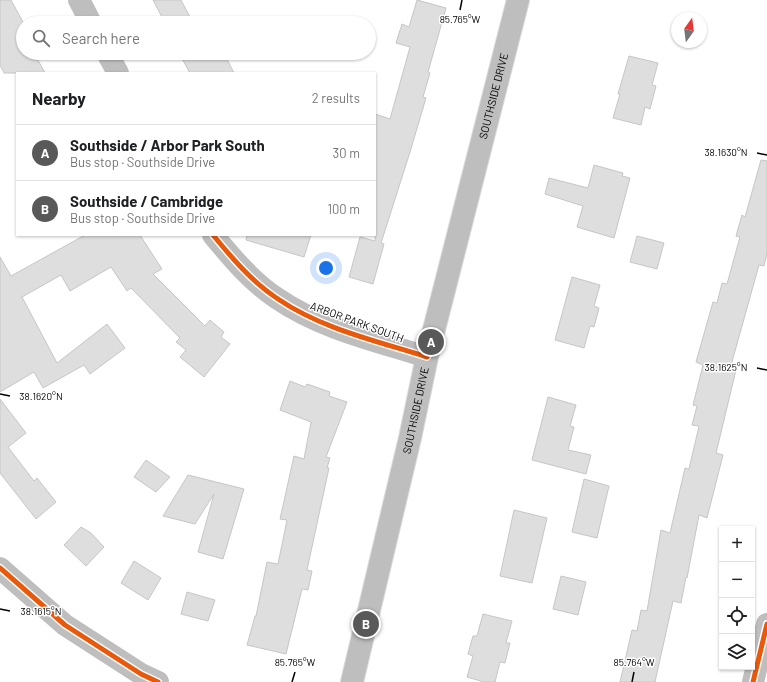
<!DOCTYPE html>
<html lang="en">
<head>
<meta charset="utf-8">
<style>
	body { margin:0; font-family:Barlow,sans-serif; background:#f2f2f2; color:#202124 }
	.controls { position:absolute; right:12px; bottom:12px; display:grid; overflow:hidden; border-radius:0px; box-shadow:0 1px 3px #0004 }
	.controls button { width:36px; height:36px; display:grid; place-items:center; padding:0; border:0; border-bottom:1px solid #e0e0e0; background:#fff; color:#202124; font:20px sans-serif }
	.compass { position:absolute; left:671px; top:12px; width:36px; height:36px; border-radius:50%; background:#fff; box-shadow:0 1px 3px #0004; rotate:14deg }
	.you { position:absolute; left:326px; top:268px; width:14px; height:14px; margin:-10px; border:3px solid #fff; border-radius:50%; background:#1a73e8; box-shadow:0 0 0 6px #1a73e833 }
	.badge { display:grid; place-items:center; width:26px; height:26px; border-radius:50%; background:#595959; color:#fff; font-size:13px; font-weight:700 }
	.pin { position:absolute; translate:-50% -50%; border:2px solid #fff; box-shadow:0 1px 4px #0006 }
	.list { margin:0; padding:0; list-style:none }
	h2 { display:flex; justify-content:space-between; align-items:center; height:52px; margin:0; padding:0 16px; font-size:17px }
	h2 small { font-size:13px; font-weight:400; color:#757577 }
	.list li { display:grid; grid-template-columns:26px 1fr auto; gap:12px; align-items:center; box-sizing:border-box; height:56px; padding:0 16px; border-top:1px solid #e0e0e0 }
	.list b { display:block; font-size:15px; white-space:nowrap }
	.list p { margin:0; font-size:13px; white-space:nowrap; color:#757577 }
	.list em { font-size:13px; font-style:normal; color:#757577 }
	.icon { flex:none; width:22px; height:22px; fill:none; stroke:currentColor; stroke-width:2; stroke-linecap:round; stroke-linejoin:round }
	.map { position:relative; flex:none; width:767px; height:682px; overflow:hidden }
	.search { position:absolute; background:#fff; box-shadow:0 1px 3px #0004; left:16px; top:16px; width:360px; height:44px; display:flex; align-items:center; gap:10px; box-sizing:border-box; padding:0 14px; border-radius:22px; color:#757577; font-size:15px }
	.panel { position:absolute; background:#fff; box-shadow:0 1px 3px #0004; left:16px; top:72px; width:360px; height:164px; border-radius:0px }
	.map>svg:first-child { display:block }
	.building { fill:#dedede; stroke:#c6c6c6 }
	.lines { fill:none; stroke-linecap:round; stroke-linejoin:round }
	.major-casing { stroke:#dbdbdb; stroke-width:24 }
	.minor { stroke:#bebebe; stroke-width:22 }
	.major { stroke:#bebebe; stroke-width:22 }
	.cycleway-casing { stroke:#fff; stroke-width:8 }
	.cycleway { stroke:#e8590c; stroke-width:5 }
	.ticks { fill:none; stroke:#000; stroke-width:1.5 }
	.labels { text-anchor:middle; stroke-width:3; stroke-linejoin:round; paint-order:stroke }
	.street-label { font-size:11px; fill:#000; stroke:#fff }
	.ticks-label { font-size:10px; text-anchor:middle; fill:#000; stroke:#fff; stroke-width:3; stroke-linejoin:round; paint-order:stroke }
</style>
</head>
<body>
<div class="map">
<svg width="767" height="682" viewBox="0 0 767 682">
	<rect width="100%" height="100%" fill="#fff"/>
	<path class="building" d="M0,0H11L23,22V53H34L45,73H4L0,65Z
		M153,0H181L193,23H163L161,20L163,19Z
		M417,0L446,8L428,72L430,73L423,97L426,98L410,152L381,243L384,244L373,284L349,277L360,237L375,241V114L390,119L410,47L396,43L402,24L409,27Z
		M179,53H224L234,73H190Z
		M629,56L658,63L652,85L656,86L650,109L645,107L641,125L613,118L620,94H618Z
		M761,160L767,161V253L764,266L759,265L730,369L736,370L716,453L723,455L707,518L699,515L687,578L686,577L681,603L673,601L655,682H620L632,630L637,631L641,610L647,611L661,530L670,533L685,468L689,469L699,426L692,425L697,406L693,405L703,365L696,362L713,302L717,303L722,283L727,284L740,237L736,236L742,215L745,217Z
		M594,165L623,173L622,176L630,178L614,238L577,227L583,206L545,194L549,178L588,188Z
		M85,235H140L162,269L153,274L205,326L210,320L224,332L221,337L230,344L204,377L180,357L186,350L176,342L180,338L131,288L127,291L111,267L70,291L61,275L22,297L57,363L107,324L125,348L90,374L84,365L43,388L34,372L0,392V257L11,276Z
		M247,235H311L304,257L246,240Z
		M637,236L664,243L657,269L630,262Z
		M572,277L600,285L594,306L599,308L594,327L590,326L584,348L555,340Z
		M290,381L305,387L307,384L330,392L329,396L347,402L326,457L330,458L327,468H329L307,570L312,571L308,590L302,589L286,654L247,645L255,616H256L267,562L278,564L287,520L280,519L294,456L304,459L311,422L280,410Z
		M548,397L576,405L570,426L574,427L568,450L591,455L586,474L532,460Z
		M0,399L26,433L8,447L34,481L37,478L56,502L36,519L0,473Z
		M146,460L170,477L156,492L134,477Z
		M188,475L244,489L223,559L198,552L214,494L195,524L163,516Z
		M584,479L609,486L597,538L572,532Z
		M514,510L547,518L532,583L500,576Z
		M81,527L91,533L104,547L86,566L64,545Z
		M134,561L161,578L148,600L121,583Z
		M561,576L586,582L578,615L553,609Z
		M187,592L215,600L208,621L181,614Z
		M483,614L512,621L506,643H510L505,663L500,662L495,682H484L467,677L473,656L468,654L473,636H477Z"/>
	<g class="lines">
		<g class="major-casing">
			<g id="major">
				<path id="s1" d="M352,682L410,438L427,357L518,0"/>
			</g>
		</g>
		<path class="minor" d="M79,0L91,23
			M107,53L118,73
			M213,235C232,258 252,282 278,299C322,329 377,341 427,357
			M0,568L65,625L141,674L158,682
			M753,682L767,624"/>
		<use href="#major" class="major"/>
		<g class="cycleway-casing">
			<path id="cycleway" d="M213,235C232,258 252,282 278,299C322,329 377,341 427,357
				M0,568L65,625L141,674L158,682
				M753,682L767,624"/>
		</g>
		<use href="#cycleway" class="cycleway"/>
	</g>
	<path class="ticks" d="M460,10L462,0M757,153L767,155M757,368L767,370M0,394L10,396M0,609L10,611M292,682L295,672M632,682L634,672"/>
	<g class="labels">
		<g class="street-label">
			<text dy="4" stroke="none"><textPath href="#s1" startOffset="603">SOUTHSIDE DRIVE</textPath></text>
			<text transform="translate(357 322) rotate(20)" y="4">ARBOR PARK SOUTH</text>
			<text dy="4" stroke="none"><textPath href="#s1" startOffset="279">SOUTHSIDE DRIVE</textPath></text>
		</g>
	</g>
	<g class="ticks-label">
		<text x="460" y="23">85.765°W</text>
		<text x="726" y="156">38.1630°N</text>
		<text x="726" y="371">38.1625°N</text>
		<text x="41" y="400">38.1620°N</text>
		<text x="41" y="615">38.1615°N</text>
		<text x="295" y="666">85.765°W</text>
		<text x="634" y="666">85.764°W</text>
	</g>
</svg>
<div class="controls">
<button>+</button>
<button>−</button>
<button><svg class="icon" aria-label="locate" viewBox="0 0 24 24"><circle cx="12" cy="12" r="6"/><path d="M12 2v4M12 18v4M2 12h4M18 12h4"/></svg></button>
<button><svg class="icon" aria-label="layers" viewBox="0 0 24 24"><path d="M12 4l9 5-9 5-9-5zM3 14l9 5 9-5"/></svg></button>
</div>
<svg class="compass" viewBox="-18 -18 36 36"><path d="M0-13l5 13h-10z" fill="#e53935"/><path d="M0 13l5-13h-10z" fill="#757577"/></svg>
<div class="you"></div>
<div class="pin badge" style="left:431px;top:342px">A</div>
<div class="pin badge" style="left:366px;top:624px">B</div>
<div class="search"><svg class="icon" aria-label="search" viewBox="0 0 24 24"><circle cx="10" cy="10" r="6"/><path d="M15 15l6 6"/></svg>Search here</div>
<section class="panel">
<h2>Nearby<small>2 results</small></h2>
<ul class="list">
<li><span class="badge">A</span><div><b>Southside / Arbor Park South</b><p>Bus stop · Southside Drive</p></div><em>30 m</em></li>
<li><span class="badge">B</span><div><b>Southside / Cambridge</b><p>Bus stop · Southside Drive</p></div><em>100 m</em></li>
</ul>
</section>
</div>
</body>
</html>
